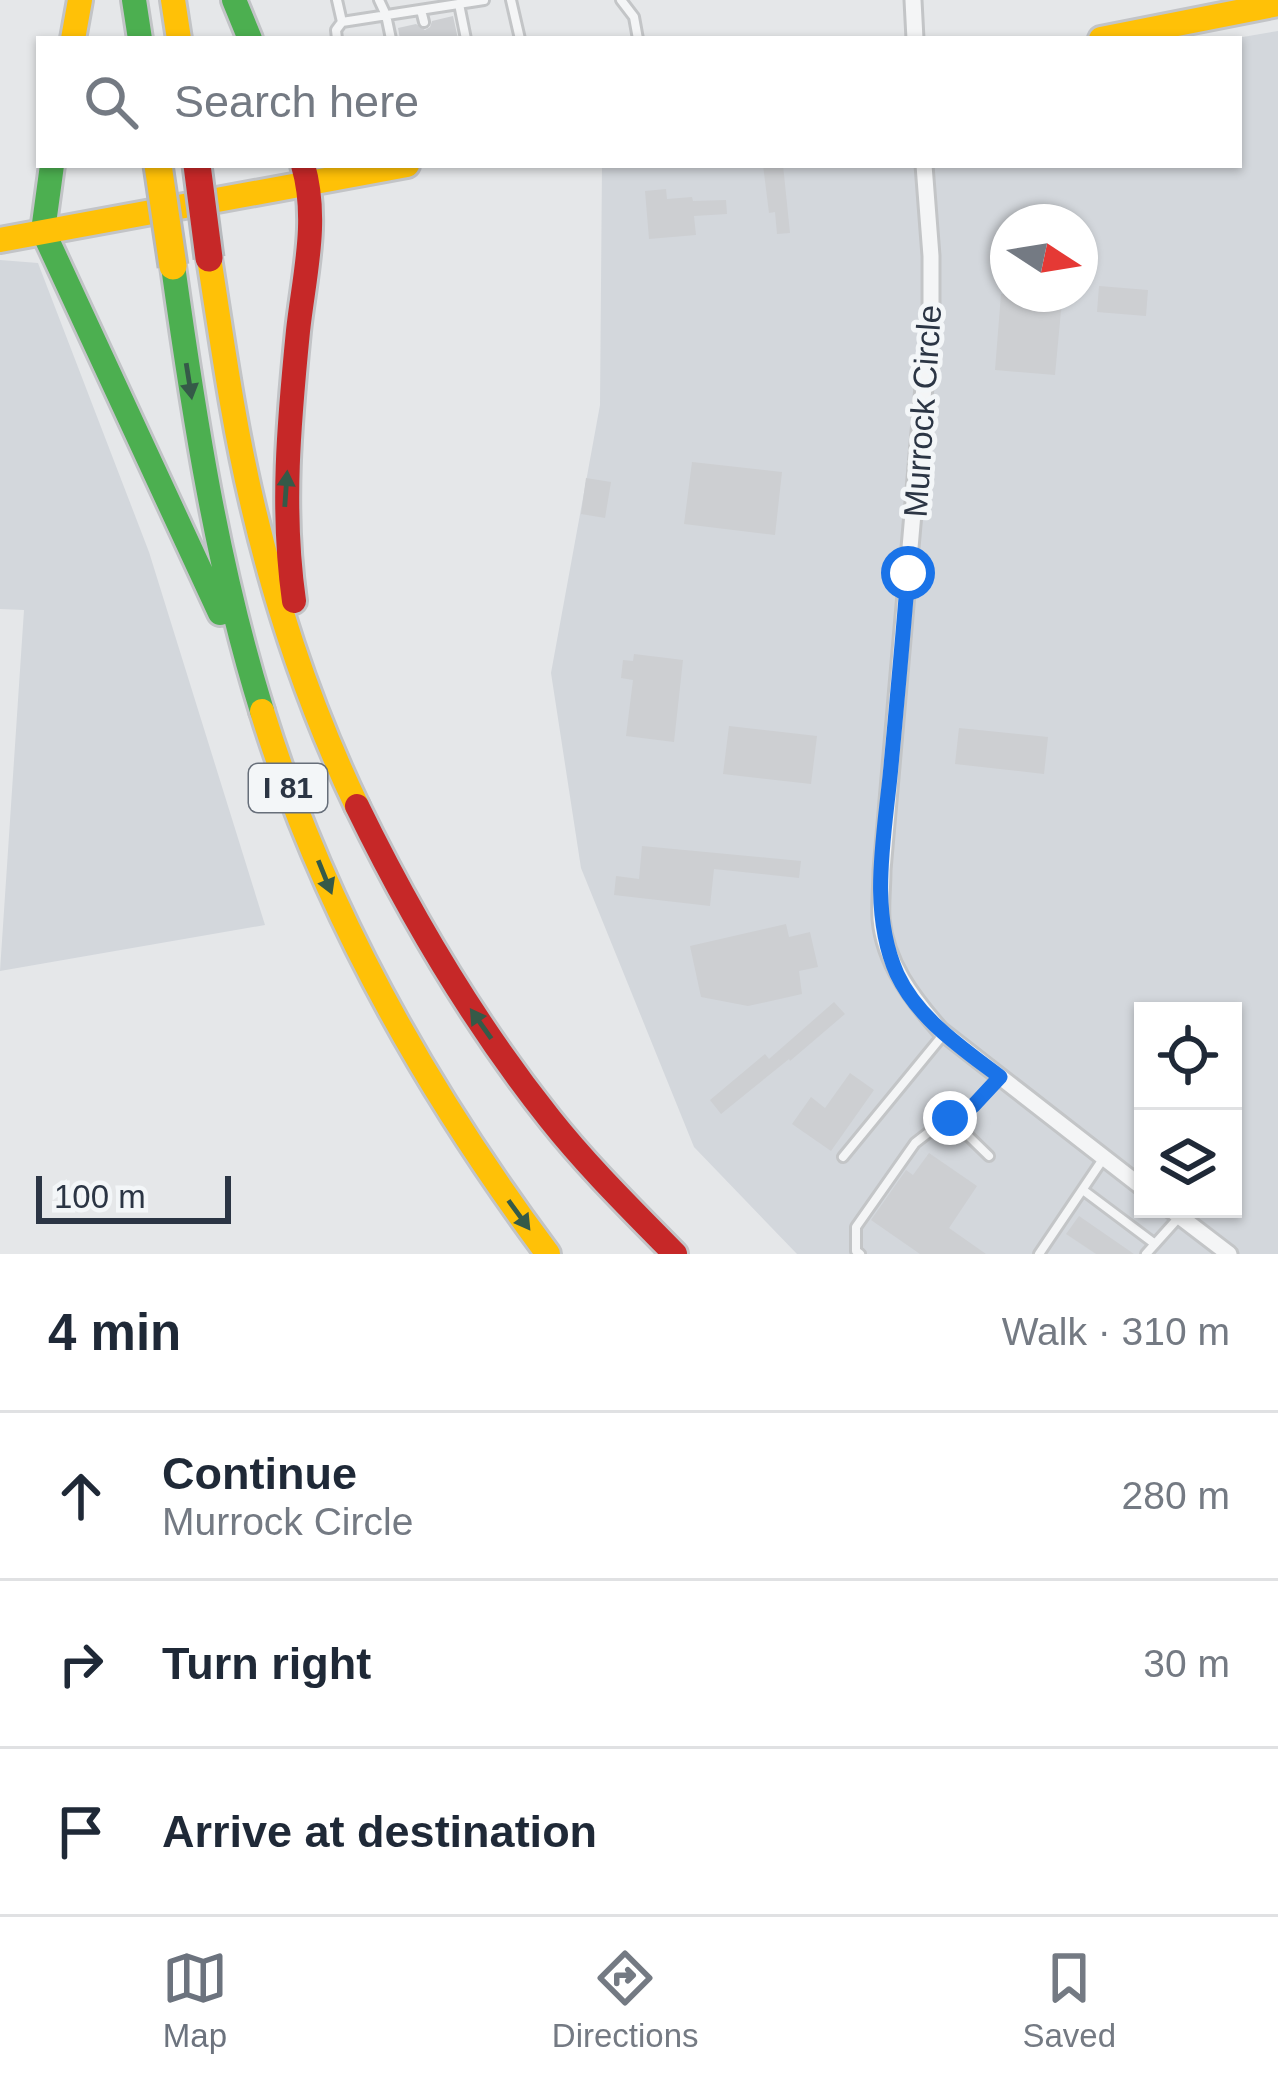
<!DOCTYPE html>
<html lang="en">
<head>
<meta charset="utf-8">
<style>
	body { margin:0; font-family:Helvetica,sans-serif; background:#f6f6f7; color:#1f2937 }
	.controls { position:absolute; right:36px; bottom:36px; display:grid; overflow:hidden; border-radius:0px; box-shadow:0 3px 9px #0004 }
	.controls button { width:108px; height:108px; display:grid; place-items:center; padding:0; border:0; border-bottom:3px solid #e0e1e3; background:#fff; color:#1f2937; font:60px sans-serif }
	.compass { position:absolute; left:990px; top:204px; width:108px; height:108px; border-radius:50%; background:#fff; box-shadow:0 3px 9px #0004; rotate:102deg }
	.scale { position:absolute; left:36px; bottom:30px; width:195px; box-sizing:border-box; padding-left:12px; border:6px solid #2b3544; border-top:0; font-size:33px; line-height:42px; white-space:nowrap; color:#2b3544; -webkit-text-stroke:9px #f3f6f8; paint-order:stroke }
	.stop { position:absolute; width:36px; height:36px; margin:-27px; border:9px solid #1a73e8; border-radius:50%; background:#fff }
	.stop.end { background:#1a73e8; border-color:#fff; box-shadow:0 3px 12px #0008 }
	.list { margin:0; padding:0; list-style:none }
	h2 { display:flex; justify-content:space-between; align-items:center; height:156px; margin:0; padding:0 48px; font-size:51px }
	h2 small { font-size:39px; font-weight:400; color:#747a83 }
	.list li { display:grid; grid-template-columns:78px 1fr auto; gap:36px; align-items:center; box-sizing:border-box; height:168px; padding:0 48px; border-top:3px solid #e0e1e3 }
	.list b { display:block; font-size:45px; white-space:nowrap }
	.list p { margin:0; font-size:39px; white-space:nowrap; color:#747a83 }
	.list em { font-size:39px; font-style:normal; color:#747a83 }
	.icon { flex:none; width:66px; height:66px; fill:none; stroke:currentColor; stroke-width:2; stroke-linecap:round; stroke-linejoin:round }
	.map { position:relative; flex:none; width:1278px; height:1254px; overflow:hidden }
	.search { position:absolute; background:#fff; box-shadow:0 3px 9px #0004; left:36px; right:36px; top:36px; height:132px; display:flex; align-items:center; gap:30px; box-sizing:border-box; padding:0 42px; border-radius:0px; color:#747a83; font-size:45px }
	.sheet { height:660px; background:#fff }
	nav { display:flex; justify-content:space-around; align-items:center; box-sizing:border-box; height:168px; border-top:3px solid #e0e1e3; background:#fff; font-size:33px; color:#747a83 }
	nav a { display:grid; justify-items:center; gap:6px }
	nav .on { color:#6c737e }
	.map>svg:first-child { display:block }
	.built { fill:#d3d7dc; fill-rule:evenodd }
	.building { fill:#cdcfd2 }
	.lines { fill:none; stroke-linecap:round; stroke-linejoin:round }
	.lane-casing { stroke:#c3c5c7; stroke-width:14 }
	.street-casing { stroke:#c3c5c7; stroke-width:21 }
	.fast-casing { stroke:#c2c4c7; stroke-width:30 }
	.slow-casing { stroke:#c2c4c7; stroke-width:30 }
	.jam-casing { stroke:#c2c4c7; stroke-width:30 }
	.lane { stroke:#f4f5f6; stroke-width:8 }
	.street { stroke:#f4f5f6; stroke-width:15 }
	.fast { stroke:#4caf50; stroke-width:24 }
	.slow { stroke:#ffc107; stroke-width:24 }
	.jam { stroke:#c62828; stroke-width:24 }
	.slow-bridge-casing { stroke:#b7babe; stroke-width:33; stroke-linecap:butt }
	.jam-bridge-casing { stroke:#b7babe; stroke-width:33; stroke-linecap:butt }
	.slow-bridge { stroke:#ffc107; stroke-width:27 }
	.jam-bridge { stroke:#c62828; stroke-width:27 }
	.oneway { fill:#355a48 }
	.route { stroke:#1a73e8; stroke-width:15 }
	.labels { text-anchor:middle; stroke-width:10; stroke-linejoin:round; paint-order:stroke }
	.shield { fill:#f3f6f8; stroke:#676f7a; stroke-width:3 }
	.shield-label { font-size:30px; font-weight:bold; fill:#2b3544 }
	.street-label { font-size:33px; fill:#2b3544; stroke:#f3f6f8 }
</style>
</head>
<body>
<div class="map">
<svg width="1278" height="1254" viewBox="0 0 1278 1254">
	<rect width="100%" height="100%" fill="#e5e7e9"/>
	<path class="built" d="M1278,31V1254H797L694,1147L581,868L551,673L600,405L602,165H1239V39H1231ZM1008,222H1080V294H1008ZM1143,1011H1233V1209H1143Z
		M0,260L38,263L149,552L265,925L0,971L24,610L0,609Z"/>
	<path class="building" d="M453,16L458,39H400L398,28L416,24L425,30L430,27L432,21Z
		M763,165H783L790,233L777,234L775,212L769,213Z
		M666,189L667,199L692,197L693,201L726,200L727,214L694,216L696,235L649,239L645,191Z
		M1099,286L1148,290L1146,316L1097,312Z
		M1001,294H1029V297L1062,300L1055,375L995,370Z
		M692,462L782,472L775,535L684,524Z
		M586,478L611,482L605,518L581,514Z
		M634,654L683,660L674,742L626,736L633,680L621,678L623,660L633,661Z
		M729,726L817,736L811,784L723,774Z
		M959,728L1048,737L1044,774L955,764Z
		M642,846L801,861L799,878L714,869L710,906L614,895L616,876L639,879Z
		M786,924L789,937L810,932L818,967L799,971L802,994L748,1006L701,997L690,946Z
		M834,1002L845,1014L790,1061L789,1059L721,1114L710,1100L765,1054L769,1059Z
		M850,1073L874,1090L831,1151L792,1124L811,1097L825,1108Z
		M929,1153L977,1186L949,1228L986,1254H920L871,1220L906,1170L913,1175Z
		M1079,1216L1134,1254H1096L1066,1234Z"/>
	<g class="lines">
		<g class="lane-casing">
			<path id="lane" d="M337,0L342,22
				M379,0L386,15L391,39
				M511,0L520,39
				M621,0L634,17L638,39
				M459,4L466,39
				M421,10L424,22
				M337,39L336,30L342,22L484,0
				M950,1118L989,1156
				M843,1157L943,1035
				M1083,1190L1155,1244
				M860,1254L856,1251V1227L915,1143L942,1122L973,1106L999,1078
				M1039,1254L1103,1159
				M1146,1254L1180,1216"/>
		</g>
		<g class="street-casing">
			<path id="street" d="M913,0L915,39
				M924,165L931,256V306L882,870C882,886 880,903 881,919C885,963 912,998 940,1030L1143,1188
				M1170,1209L1229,1254"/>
		</g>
		<g class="fast-casing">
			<path id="fast" d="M134,0L140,39
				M234,0L250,39
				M52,165L43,231L220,613
				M173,266C194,416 217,566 262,711"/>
		</g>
		<g class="slow-casing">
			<path id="slow" d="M173,0L179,39
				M73,39L80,0
				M1101,39L1278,4
				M0,240L407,165
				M209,258C222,340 233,422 252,502C276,606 311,710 357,806
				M262,711C323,909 425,1089 548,1254"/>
		</g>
		<g class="jam-casing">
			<path id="jam" d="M294,601C281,510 289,422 298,331C304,276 319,220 303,165
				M357,806C411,917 473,1022 550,1119C588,1167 632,1210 675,1254"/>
		</g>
		<use href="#lane" class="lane"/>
		<use href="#street" class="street"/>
		<use href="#fast" class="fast"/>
		<use href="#slow" class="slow"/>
		<use href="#jam" class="jam"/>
		<g class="slow-bridge-casing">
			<path id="slow-bridge" d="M158,165L173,266"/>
		</g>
		<g class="jam-bridge-casing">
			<path id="jam-bridge" d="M197,165L209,258"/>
		</g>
		<use href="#slow-bridge" class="slow-bridge"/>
		<use href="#jam-bridge" class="jam-bridge"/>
	</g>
	<defs><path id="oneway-solid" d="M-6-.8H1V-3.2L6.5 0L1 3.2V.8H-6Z" transform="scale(3)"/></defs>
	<g class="oneway">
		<use href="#oneway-solid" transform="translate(189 381) rotate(81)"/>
		<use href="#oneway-solid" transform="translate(286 489) rotate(-86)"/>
		<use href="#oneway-solid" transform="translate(325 877) rotate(68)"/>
		<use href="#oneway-solid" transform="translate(481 1024) rotate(-125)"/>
		<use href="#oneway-solid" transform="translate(519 1215) rotate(54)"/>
	</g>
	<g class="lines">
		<path class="route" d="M908,573C903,637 897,701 891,766C885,834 868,909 897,974C918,1019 962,1048 1000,1077L973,1106L950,1118"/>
	</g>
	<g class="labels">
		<rect class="shield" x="249" y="764" width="78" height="48" rx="9"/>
		<g class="shield-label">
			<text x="288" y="798">I 81</text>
		</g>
		<g class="street-label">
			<text transform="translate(922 411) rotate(-86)" y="12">Murrock Circle</text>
		</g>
	</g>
</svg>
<div class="controls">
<button><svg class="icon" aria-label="locate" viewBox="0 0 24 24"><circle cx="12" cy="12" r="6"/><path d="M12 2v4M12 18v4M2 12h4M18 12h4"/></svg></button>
<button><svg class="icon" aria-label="layers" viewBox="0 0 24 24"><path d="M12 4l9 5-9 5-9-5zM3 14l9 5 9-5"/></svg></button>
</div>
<svg class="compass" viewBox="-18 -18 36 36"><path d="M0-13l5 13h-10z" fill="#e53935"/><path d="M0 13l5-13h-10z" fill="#747a83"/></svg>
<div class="scale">100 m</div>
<div class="stop" style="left:908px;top:573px"></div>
<div class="stop end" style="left:950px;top:1118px"></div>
<div class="search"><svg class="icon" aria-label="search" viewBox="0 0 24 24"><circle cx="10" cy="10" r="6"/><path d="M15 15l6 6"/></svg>Search here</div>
</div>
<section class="sheet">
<h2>4 min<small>Walk · 310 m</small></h2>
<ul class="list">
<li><svg class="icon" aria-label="ahead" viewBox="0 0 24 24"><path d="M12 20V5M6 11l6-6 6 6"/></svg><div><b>Continue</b><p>Murrock Circle</p></div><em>280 m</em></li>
<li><svg class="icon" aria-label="right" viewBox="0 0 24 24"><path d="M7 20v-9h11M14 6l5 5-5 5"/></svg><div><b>Turn right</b></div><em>30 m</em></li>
<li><svg class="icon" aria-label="arrive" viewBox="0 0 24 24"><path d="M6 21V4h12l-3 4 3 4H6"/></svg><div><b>Arrive at destination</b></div></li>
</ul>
</section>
<nav>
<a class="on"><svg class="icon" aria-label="map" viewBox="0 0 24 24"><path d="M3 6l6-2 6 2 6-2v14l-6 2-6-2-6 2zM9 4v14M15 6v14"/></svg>Map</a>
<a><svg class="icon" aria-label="directions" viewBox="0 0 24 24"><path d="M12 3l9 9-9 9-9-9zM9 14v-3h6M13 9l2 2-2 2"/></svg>Directions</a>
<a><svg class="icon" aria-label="saved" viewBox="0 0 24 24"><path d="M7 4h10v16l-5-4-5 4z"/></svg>Saved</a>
</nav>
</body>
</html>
